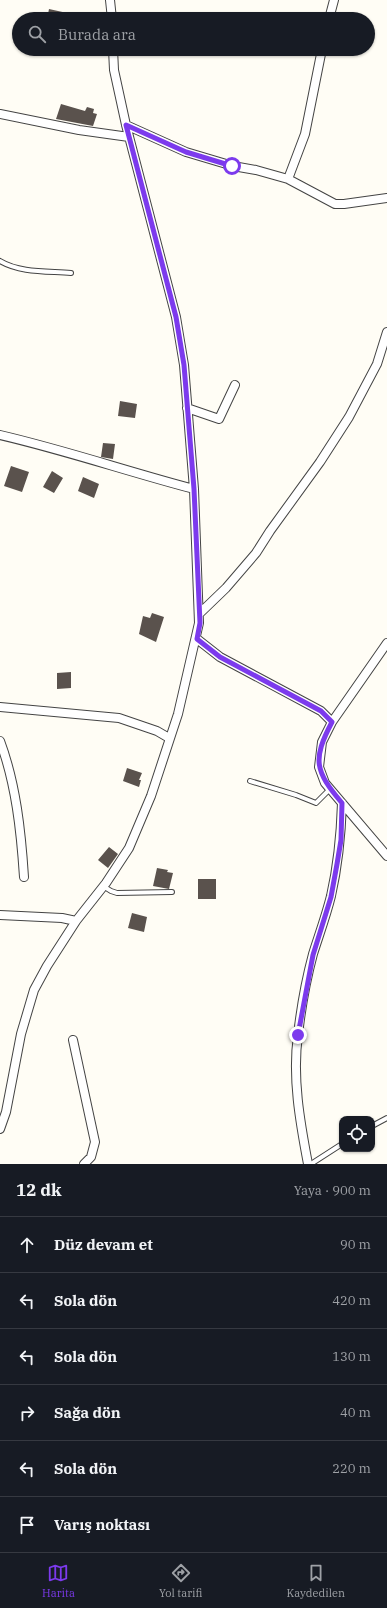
<!DOCTYPE html>
<html lang="tr">
<head>
<meta charset="utf-8">
<style>
	body { margin:0; font-family:"IBM Plex Serif",serif; background:#242831; color:#f1f3f6 }
	.controls { position:absolute; right:12px; bottom:12px; display:grid; overflow:hidden; border-radius:8px; box-shadow:0 1px 3px #0004 }
	.controls button { width:36px; height:36px; display:grid; place-items:center; padding:0; border:0; border-bottom:1px solid #363941; background:#171b24; color:#f1f3f6; font:20px sans-serif }
	.stop { position:absolute; width:12px; height:12px; margin:-9px; border:3px solid #7c3aed; border-radius:50%; background:#fff }
	.stop.end { background:#7c3aed; border-color:#fff; box-shadow:0 1px 4px #0008 }
	.list { margin:0; padding:0; list-style:none }
	h2 { display:flex; justify-content:space-between; align-items:center; height:52px; margin:0; padding:0 16px; font-size:17px }
	h2 small { font-size:13px; font-weight:400; color:#9ea1a6 }
	.list li { display:grid; grid-template-columns:26px 1fr auto; gap:12px; align-items:center; box-sizing:border-box; height:56px; padding:0 16px; border-top:1px solid #363941 }
	.list b { display:block; font-size:15px; white-space:nowrap }
	.list em { font-size:13px; font-style:normal; color:#9ea1a6 }
	.icon { flex:none; width:22px; height:22px; fill:none; stroke:currentColor; stroke-width:2; stroke-linecap:round; stroke-linejoin:round }
	.map { position:relative; flex:none; width:387px; height:1164px; overflow:hidden }
	.search { position:absolute; background:#171b24; box-shadow:0 1px 3px #0004; left:12px; right:12px; top:12px; height:44px; display:flex; align-items:center; gap:10px; box-sizing:border-box; padding:0 14px; border-radius:22px; color:#9ea1a6; font-size:15px }
	.sheet { height:388px; background:#171b24 }
	nav { display:flex; justify-content:space-around; align-items:center; box-sizing:border-box; height:56px; border-top:1px solid #363941; background:#171b24; font-size:11px; color:#9ea1a6 }
	nav a { display:grid; justify-items:center; gap:2px }
	nav .on { color:#7c3aed }
	.map>svg:first-child { display:block }
	.building { fill:#5a524d }
	.lines { fill:none; stroke-linecap:round; stroke-linejoin:round }
	.lane-casing { stroke:#444; stroke-width:6 }
	.street-casing { stroke:#444; stroke-width:10 }
	.lane { stroke:#fff; stroke-width:4 }
	.street { stroke:#fff; stroke-width:8 }
	.route { stroke:#7c3aed; stroke-width:5 }
</style>
</head>
<body>
<div class="map">
<svg width="387" height="1164" viewBox="0 0 387 1164">
	<rect width="100%" height="100%" fill="#fffdf5"/>
	<path class="building" d="M49,9L67,13L66,19H47Z
		M61,104L85,111L87,107L94,109L93,113L97,114L93,126L56,119Z
		M120,401L137,404L135,418L118,416Z
		M103,443L115,444L113,459L101,457Z
		M11,466L29,472L22,492L4,486Z
		M52,471L63,478L54,493L43,487Z
		M83,477L99,484L94,498L78,491Z
		M152,613L164,617L156,642L139,634L143,616L150,618Z
		M71,672V688L57,689V673Z
		M127,768L142,773L139,780H141L139,787L123,781Z
		M109,847L118,854L108,868L98,860Z
		M157,868L168,870L167,872L173,873L169,889L153,886Z
		M198,879H216V899H198Z
		M132,913L147,917L144,932L128,928Z"/>
	<g class="lines">
		<g class="lane-casing">
			<path id="lane" d="M0,261C20,273 48,271 71,273
				M250,781L296,795L316,803L330,789
				M103,886L111,891L117,893L172,892
				M372,1126L387,1118
				M311,1164L342,1144"/>
		</g>
		<g class="street-casing">
			<path id="street" d="M110,0L112,19
				M329,19L334,0
				M0,114L79,130L129,137
				M126,125L186,152L233,166L256,170L288,179L335,204H344L387,198
				M288,179L305,134L322,49
				M187,408L219,419L235,385
				M0,435C65,450 129,472 194,489
				M199,614L226,588L256,553L270,531L320,462L349,417L377,364L387,332
				M197,639L220,657L321,711L332,722
				M387,643L332,722L322,742L319,767L325,783L387,856
				M0,707L119,718L157,731L169,738
				M0,741C16,784 21,831 24,877
				M0,915L62,918L76,921
				M73,1040L95,1142L91,1157L84,1164
				M0,1129L6,1112L21,1034L34,990L47,966L76,921L106,883L129,848L151,796L178,714L199,623L194,489L184,365L176,317L126,125L114,70L113,49
				M308,1164C300,1122 292,1077 298,1035C301,1008 306,980 313,954C319,935 326,916 331,896C338,865 341,835 342,803"/>
		</g>
		<use href="#lane" class="lane"/>
		<use href="#street" class="street"/>
	</g>
	<g class="lines">
		<path class="route" d="M232,166L186,152L126,125L176,317L184,365L194,489L200,623L197,639L220,657L321,711L332,722C312,760 315,771 342,803L341,840L337,864L331,897L313,955L298,1035"/>
	</g>
</svg>
<div class="controls">
<button><svg class="icon" aria-label="locate" viewBox="0 0 24 24"><circle cx="12" cy="12" r="6"/><path d="M12 2v4M12 18v4M2 12h4M18 12h4"/></svg></button>
</div>
<div class="stop" style="left:232px;top:166px"></div>
<div class="stop end" style="left:298px;top:1035px"></div>
<div class="search"><svg class="icon" aria-label="search" viewBox="0 0 24 24"><circle cx="10" cy="10" r="6"/><path d="M15 15l6 6"/></svg>Burada ara</div>
</div>
<section class="sheet">
<h2>12 dk<small>Yaya · 900 m</small></h2>
<ul class="list">
<li><svg class="icon" aria-label="ahead" viewBox="0 0 24 24"><path d="M12 20V5M6 11l6-6 6 6"/></svg><div><b>Düz devam et</b></div><em>90 m</em></li>
<li><svg class="icon" aria-label="left" viewBox="0 0 24 24"><path d="M17 20v-9H6M10 6l-5 5 5 5"/></svg><div><b>Sola dön</b></div><em>420 m</em></li>
<li><svg class="icon" aria-label="left" viewBox="0 0 24 24"><path d="M17 20v-9H6M10 6l-5 5 5 5"/></svg><div><b>Sola dön</b></div><em>130 m</em></li>
<li><svg class="icon" aria-label="right" viewBox="0 0 24 24"><path d="M7 20v-9h11M14 6l5 5-5 5"/></svg><div><b>Sağa dön</b></div><em>40 m</em></li>
<li><svg class="icon" aria-label="left" viewBox="0 0 24 24"><path d="M17 20v-9H6M10 6l-5 5 5 5"/></svg><div><b>Sola dön</b></div><em>220 m</em></li>
<li><svg class="icon" aria-label="arrive" viewBox="0 0 24 24"><path d="M6 21V4h12l-3 4 3 4H6"/></svg><div><b>Varış noktası</b></div></li>
</ul>
</section>
<nav>
<a class="on"><svg class="icon" aria-label="map" viewBox="0 0 24 24"><path d="M3 6l6-2 6 2 6-2v14l-6 2-6-2-6 2zM9 4v14M15 6v14"/></svg>Harita</a>
<a><svg class="icon" aria-label="directions" viewBox="0 0 24 24"><path d="M12 3l9 9-9 9-9-9zM9 14v-3h6M13 9l2 2-2 2"/></svg>Yol tarifi</a>
<a><svg class="icon" aria-label="saved" viewBox="0 0 24 24"><path d="M7 4h10v16l-5-4-5 4z"/></svg>Kaydedilen</a>
</nav>
</body>
</html>
